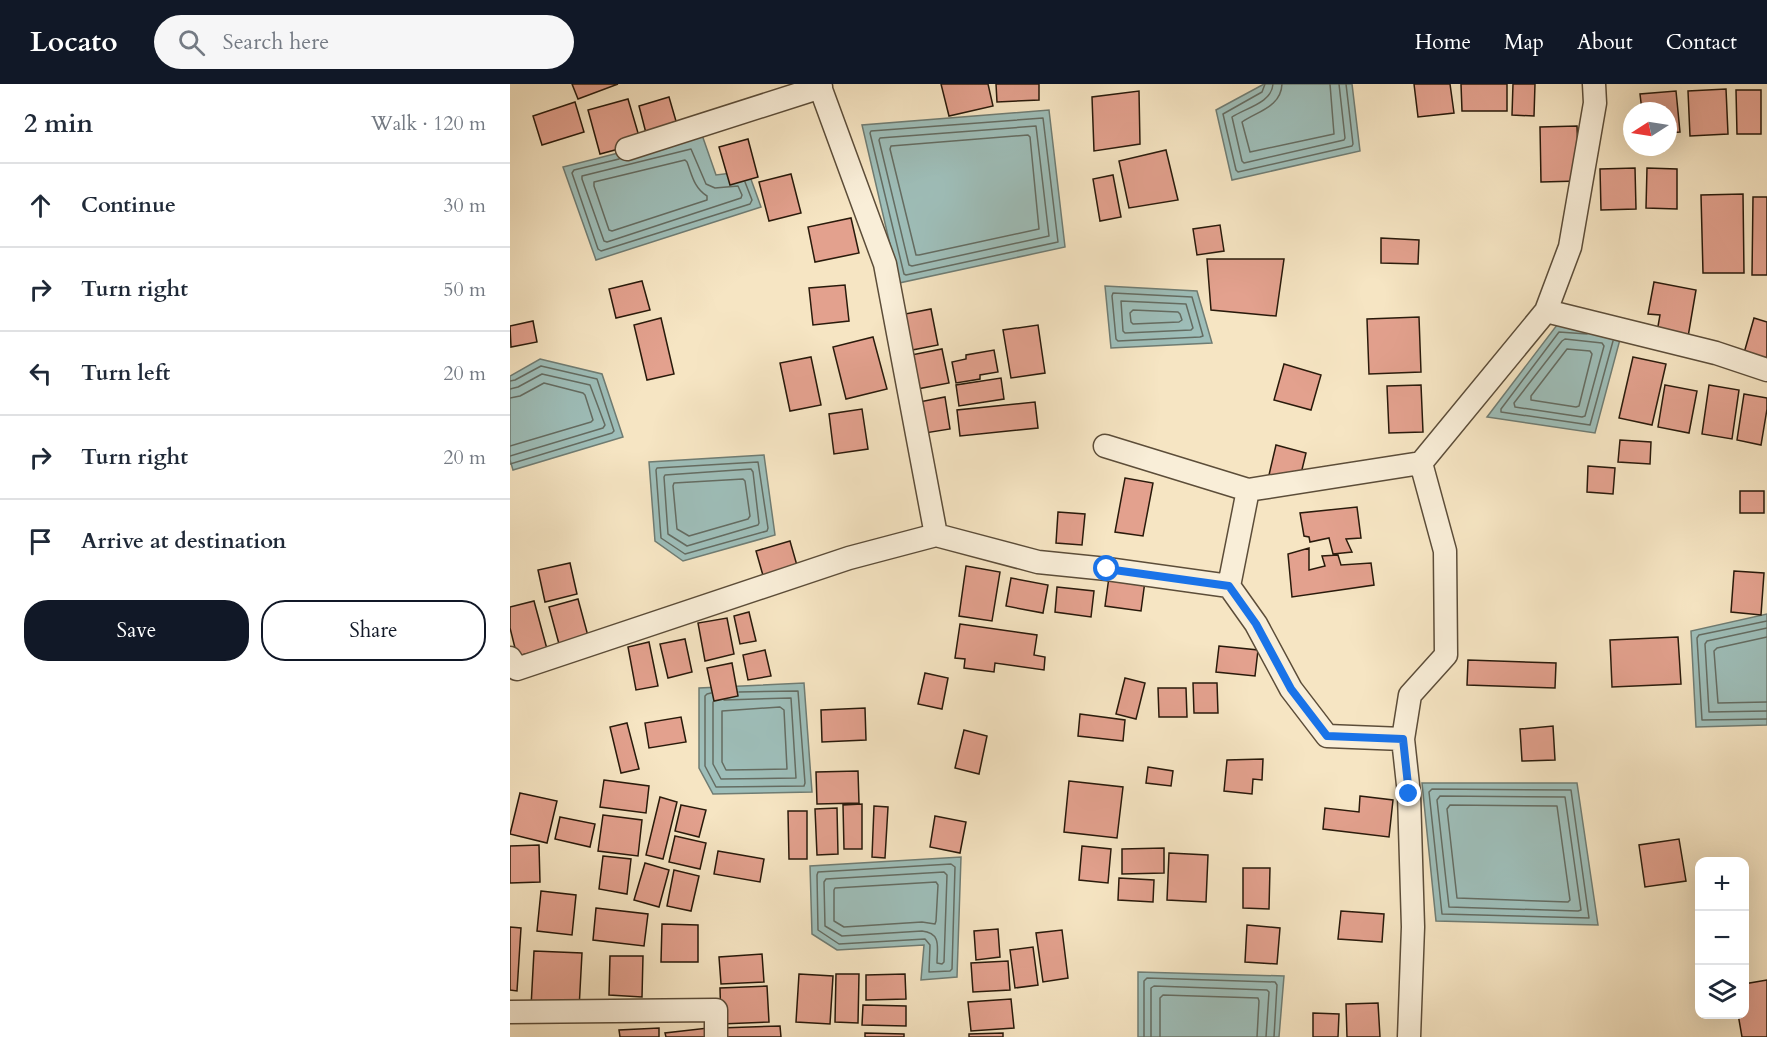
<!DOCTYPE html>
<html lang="en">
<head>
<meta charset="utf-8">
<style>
	body { margin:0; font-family:Cardo,serif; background:#f6f6f7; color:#1f2937 }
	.controls { position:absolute; right:18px; bottom:18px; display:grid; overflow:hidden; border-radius:12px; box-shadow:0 6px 24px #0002 }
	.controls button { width:54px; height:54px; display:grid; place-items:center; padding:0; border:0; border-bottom:2px solid #e0e1e3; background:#fff; color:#1f2937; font:30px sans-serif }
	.compass { position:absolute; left:1113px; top:18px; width:54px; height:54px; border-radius:50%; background:#fff; box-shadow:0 6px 24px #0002; rotate:258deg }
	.stop { position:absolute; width:18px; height:18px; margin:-14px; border:4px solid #1a73e8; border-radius:50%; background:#fff }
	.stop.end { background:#1a73e8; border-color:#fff; box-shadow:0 2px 6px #0008 }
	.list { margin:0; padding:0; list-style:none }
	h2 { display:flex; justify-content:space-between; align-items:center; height:78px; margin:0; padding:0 24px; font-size:26px }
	h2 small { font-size:20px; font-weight:400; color:#747a83 }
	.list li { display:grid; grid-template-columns:39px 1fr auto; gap:18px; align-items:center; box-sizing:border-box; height:84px; padding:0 24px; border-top:2px solid #e0e1e3 }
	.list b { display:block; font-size:22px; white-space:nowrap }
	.list em { font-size:20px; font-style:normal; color:#747a83 }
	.actions { display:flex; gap:12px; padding:18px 24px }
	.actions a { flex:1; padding:14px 0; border:2px solid #111827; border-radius:24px; text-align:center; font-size:21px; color:#111827 }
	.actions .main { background:#111827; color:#fff }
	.icon { flex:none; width:33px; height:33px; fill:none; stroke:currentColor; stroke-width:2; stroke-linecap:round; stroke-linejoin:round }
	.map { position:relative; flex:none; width:1257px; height:953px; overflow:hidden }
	header { display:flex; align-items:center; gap:36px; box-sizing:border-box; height:84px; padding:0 30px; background:#111827; color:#fff }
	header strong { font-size:28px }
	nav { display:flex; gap:33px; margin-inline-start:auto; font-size:21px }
	.search { width:420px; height:54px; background:#f6f6f7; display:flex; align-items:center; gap:15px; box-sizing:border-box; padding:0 21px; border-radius:33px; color:#747a83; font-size:22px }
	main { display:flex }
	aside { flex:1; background:#fff }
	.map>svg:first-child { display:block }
	.water { fill:#9ebeb9; stroke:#6f7c73; stroke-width:1.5 }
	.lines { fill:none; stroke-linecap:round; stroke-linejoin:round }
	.shore { stroke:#646c62; stroke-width:1.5 }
	.building { fill:#e3a18e; stroke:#291a0b; stroke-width:1.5 }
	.street-casing { stroke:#5c4d39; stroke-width:25 }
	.street { stroke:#f9eed8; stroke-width:22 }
	.route { stroke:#1a73e8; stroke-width:8 }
</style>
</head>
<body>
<header>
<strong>Locato</strong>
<div class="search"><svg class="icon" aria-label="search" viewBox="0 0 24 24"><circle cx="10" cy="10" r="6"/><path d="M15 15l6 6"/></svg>Search here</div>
<nav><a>Home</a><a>Map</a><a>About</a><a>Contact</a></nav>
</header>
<main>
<aside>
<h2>2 min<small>Walk · 120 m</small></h2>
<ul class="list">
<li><svg class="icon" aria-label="ahead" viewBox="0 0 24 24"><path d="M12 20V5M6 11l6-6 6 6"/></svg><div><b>Continue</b></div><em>30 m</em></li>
<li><svg class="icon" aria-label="right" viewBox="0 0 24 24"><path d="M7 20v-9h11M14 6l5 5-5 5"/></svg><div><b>Turn right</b></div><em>50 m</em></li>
<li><svg class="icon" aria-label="left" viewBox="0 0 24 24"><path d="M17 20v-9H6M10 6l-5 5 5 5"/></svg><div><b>Turn left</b></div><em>20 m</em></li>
<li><svg class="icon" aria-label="right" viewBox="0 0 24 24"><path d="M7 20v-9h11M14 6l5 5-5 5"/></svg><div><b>Turn right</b></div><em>20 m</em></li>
<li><svg class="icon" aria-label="arrive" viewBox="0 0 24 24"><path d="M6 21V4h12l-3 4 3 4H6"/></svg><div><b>Arrive at destination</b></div></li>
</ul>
<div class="actions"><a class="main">Save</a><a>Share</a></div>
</aside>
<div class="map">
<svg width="1257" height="953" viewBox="0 0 1257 953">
	<rect width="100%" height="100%" fill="#f6e5c3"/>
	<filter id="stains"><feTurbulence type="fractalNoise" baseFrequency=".00333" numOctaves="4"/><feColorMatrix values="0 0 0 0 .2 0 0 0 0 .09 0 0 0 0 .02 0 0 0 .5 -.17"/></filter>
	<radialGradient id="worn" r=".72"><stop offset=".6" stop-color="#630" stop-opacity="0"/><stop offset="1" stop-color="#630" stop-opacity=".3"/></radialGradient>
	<path class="water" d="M754,0H842L850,67L722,96L706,26Z
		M539,26L555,163L389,199L352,41Z
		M191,48L206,91L238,87L251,123L86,176L53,83Z
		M595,202L687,207L702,259L601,264Z
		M1047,241L1112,248L1085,349L977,333Z
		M30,275L92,290L113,353L3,386L0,376V292Z
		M254,371L265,451L173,477L145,457L139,378Z
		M1257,530V641L1186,643L1181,547Z
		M294,599L302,708L203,710L189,684V604Z
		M912,699H1067L1088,841L926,837Z
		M451,773L447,893L411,896L414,861L327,866L302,850L300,782Z
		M628,888L774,892L769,953H628Z"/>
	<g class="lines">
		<path class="shore" d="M755,0L752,8L713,30L726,86L728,88L842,62L843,60L836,0
			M763,0C762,19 735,24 722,33L732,77L734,79L834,56L835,54L829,0
			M772,0C771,23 748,27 732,38L740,68L824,50L820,0
			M533,34L548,158L396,191L394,190L360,49L361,47Z
			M526,42L539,152L402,182L399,181L369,56L370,54Z
			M518,51L520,53L529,145L409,171H406L380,65L381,62Z
			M181,65L196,100L205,104L228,102L232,111L231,114L97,158L94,157L72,95V92Z
			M109,75L64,86L62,89L88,165L91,167L240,120L242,116L235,98
			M175,76L177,78C182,91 184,104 197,112V116L102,147L99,146L84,102V98Z
			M603,209L682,213L693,252L690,253L608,257L606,255L602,212Z
			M611,217L676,220L683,244L681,246L615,249L613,247Z
			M623,226L668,228L670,230L672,236L669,238L623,240L621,238L620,229Z
			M1077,250L1049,248L991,325V328L1080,341L1103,257
			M1055,255L1092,259L1094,262L1075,332L1072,333L1005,323L1004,319L1052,257Z
			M1057,265L1080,267L1082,270L1069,322L1066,323L1021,316V312Z
			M0,297L5,296L31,282L87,295L104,347L102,349L0,380
			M0,305L8,303L32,290L80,301L95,341L93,344L0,372
			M0,314L10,312L34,299L73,309L75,311L83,336L81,338L0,362
			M248,378L258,444L257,447L175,470L151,454L146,386L147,384Z
			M241,385L243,388L249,439L248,441L177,462L158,450L154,393L155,391Z
			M233,395L235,397L240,432L238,435L179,452L167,445L163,402L164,399Z
			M1257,537L1189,551L1187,554L1192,636L1257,635
			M1257,544L1197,557L1195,560L1199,628L1257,627
			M1257,553L1207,564L1204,567L1208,619L1257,618
			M201,609L197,610L195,612V682L206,703L294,702L295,699L288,607L229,608
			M203,618V680L211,695L286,694L281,614L214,616
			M270,623L274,626L277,685L216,686L212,678V627Z
			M922,705L1061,706L1079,834L932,830L919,708Z
			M930,712L1055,713L1071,826L1068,827L939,823L927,716Z
			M940,721L1047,722L1060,816L1058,818L947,814L937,725Z
			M441,780L445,783L442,885L440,887L419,888L420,861L415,855L329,860L308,846L307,791L308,788Z
			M434,788L437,791L434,878L432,880L427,879C427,864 432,849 412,847L332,852L315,842L314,798L316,795Z
			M426,798L428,801L426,837L425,840L412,838L334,843L324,837V806L325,804Z
			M634,953V897L637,894L765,898L767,901L764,953
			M641,953V904L644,902L757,906L759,908L756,953
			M650,953V914L653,911L748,914L749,917L747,953"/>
	</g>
	<path class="building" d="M62,0H108L68,15Z
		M431,0H478L483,22L439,32Z
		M486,0H529V16L487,18Z
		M904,0H940L944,29L908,33Z
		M951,0H997V27H952Z
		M1003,0H1025L1024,32L1002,31Z
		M1216,5L1218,50L1180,52L1178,7Z
		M1226,6H1251V50H1227Z
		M629,7L630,60L584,67L582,13Z
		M1166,7L1170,48L1158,49V27H1132L1130,10Z
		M159,13L168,44L137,53L129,22Z
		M118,15L131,59L90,70L78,26Z
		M65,18L74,48L32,61L23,32Z
		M1067,42L1069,97L1031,98L1030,43Z
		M238,55L248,93L220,101L209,63Z
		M656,66L668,116L619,124L609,77Z
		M1125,84L1126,125L1091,126L1090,85Z
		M1137,84L1167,85V125L1136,124Z
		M281,90L291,129L259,137L249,98Z
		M603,91L611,133L590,137L583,95Z
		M1233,110L1234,189H1193L1191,111Z
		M1243,113H1257V191H1242Z
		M341,134L349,169L305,178L298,143Z
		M710,141L714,167L687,171L683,145Z
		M871,154L909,156L908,180L871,179Z
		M697,175H774L766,232L701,226Z
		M132,197L140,226L106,234L99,205Z
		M1144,198L1186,206L1178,253L1147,248L1150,231L1138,230Z
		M335,201L339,237L303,241L299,204Z
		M421,225L428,261L397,267L390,231Z
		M909,233L911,288L859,290L857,235Z
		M151,234L164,290L137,296L124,241Z
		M1244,234L1257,238V274L1234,269Z
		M23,237L27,258L1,263L0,242Z
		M528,241L535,289L501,294L493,246Z
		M363,253L377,305L336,315L323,263Z
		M432,265L439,299L402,306L396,272Z
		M484,266L488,288L470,291V295L446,299L442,278L456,275V271Z
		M301,273L311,321L280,327L270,279Z
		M1123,273L1156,280L1142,341L1109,334Z
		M774,280L811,291L801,326L764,316Z
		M491,294L494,315L449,322L446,301Z
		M911,301L913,348L879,349L877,302Z
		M1155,301L1187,307L1179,349L1148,343Z
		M1199,301L1229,306L1222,355L1192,350Z
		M1234,310L1257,314V325L1251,361L1227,356Z
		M435,313L440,345L409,350L404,319Z
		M525,318L528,344L450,352L447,326Z
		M352,325L358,365L324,370L319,330Z
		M1110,356L1141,358L1140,380L1108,378Z
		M766,361L796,369L789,398L759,391Z
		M1078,382L1105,384L1103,410L1077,408Z
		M615,394L643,399L633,452L605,448Z
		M1230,407H1254V429H1230Z
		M847,423L851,454L836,455L842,468L823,470L819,454L800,458L799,453L794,452L790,429Z
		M548,428L575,430L572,461L546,459Z
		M280,457L288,485L254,495L246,467Z
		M799,464V486L815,482L812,472L828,471L831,481L861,479L864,501L782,513L778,470Z
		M60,479L67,510L35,518L28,486Z
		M456,482L490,488L482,537L449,532Z
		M1224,487L1254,489L1251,531L1221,528Z
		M599,493L635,497L631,527L595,522Z
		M501,494L538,501L533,529L496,522Z
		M547,503L584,507L581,533L545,528Z
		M68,515L78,552L49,560L39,523Z
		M24,517L37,565L7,572L0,544V523Z
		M239,528L246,557L230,560L224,532Z
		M217,534L224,570L195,577L188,539Z
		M450,540L527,551L524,571L535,573L534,586L485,579L484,588L454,584L455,575L445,574Z
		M1168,553L1171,600L1102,603L1100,556Z
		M175,555L182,588L158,594L150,560Z
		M139,558L148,602L126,606L118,563Z
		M709,562L748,566L745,592L706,588Z
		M255,566L261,592L238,596L233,571Z
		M958,576L1046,579L1045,604L957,601Z
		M222,579L228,612L204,617L197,584Z
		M415,589L438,594L432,625L408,620Z
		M615,594L635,599L626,635L606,630Z
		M683,599H707L708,629H684Z
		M648,604H676L677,633H649Z
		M355,624L356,656L312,658L311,626Z
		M570,630L615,636L613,657L568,652Z
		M171,633L176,658L139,664L135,639Z
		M117,639L129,685L111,689L100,643Z
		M1043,642L1045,676L1012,677L1010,645Z
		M454,646L477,652L469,690L445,684Z
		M753,675L752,696L743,695L742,710L714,707L717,676Z
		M638,683L663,687L661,702L636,699Z
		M348,687L349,719L307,720L306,688Z
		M94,696L139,702L136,729L90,723Z
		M559,697L613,703L607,754L554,748Z
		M10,709L47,717L37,759L0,750Z
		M850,712L883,716L879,753L813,745L815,724L849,728Z
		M150,713L167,718L153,775L136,771Z
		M352,720V765H334L333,721Z
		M171,721L196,726L189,753L165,747Z
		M364,722L378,723L375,774L362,773Z
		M327,724L328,770L307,771L305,725Z
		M278,727H297V775H279Z
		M93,731L132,736L128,772L88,767Z
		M425,732L456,738L450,769L420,763Z
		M50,733L85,740L80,763L45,755Z
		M165,752L196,759L190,785L159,778Z
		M1169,755L1176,797L1135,803L1129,761Z
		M29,761L30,798L0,799V762Z
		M572,762L601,765L598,799L569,796Z
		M654,764V789L612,790V765Z
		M208,767L254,775L250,798L204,790Z
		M659,769L698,771L696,818L657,816Z
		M93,772L121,775L117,810L89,805Z
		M135,779L159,786L149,823L124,816Z
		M733,784H760L759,825L733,824Z
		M164,786L189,792L181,827L157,822Z
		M609,794L644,796L643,818L608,816Z
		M31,807L66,811L62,851L27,847Z
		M86,824L138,830L134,862L83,856Z
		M831,827L874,830L872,858L828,855Z
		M152,840L188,841V878H151Z
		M737,841L770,844L767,880L735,878Z
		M0,843L11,844L7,907L0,906Z
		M488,845L490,873L466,876L464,847Z
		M552,846L558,894L533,898L526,849Z
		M523,863L528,901L505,904L500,866Z
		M24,867L72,869L69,925L21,923Z
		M252,870L254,898L211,900L209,873Z
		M100,872H133L132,913L99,911Z
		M498,877L500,906L463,908L461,879Z
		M289,890L323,892L320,940L286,938Z
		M326,890H349L348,939L325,938Z
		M395,890L396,915L356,916V891Z
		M1257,896V953H1232L1228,930H1234V900Z
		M257,902L259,938L211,940L210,904Z
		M501,915L504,944L461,947L458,918Z
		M868,919L870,953H837L836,920Z
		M353,921L396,922V942L352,941Z
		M803,929L829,930L828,953H803Z
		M270,942L271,953H210V944Z
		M149,944V953H110L109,946Z
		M198,944L199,953H156L155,949Z
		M355,949L394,950V953H355Z
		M493,949V953H459V950Z"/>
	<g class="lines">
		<g class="street-casing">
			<path id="street" d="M309,0L375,180L426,451
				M117,65L311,3
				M1036,227L1206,269L1257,286
				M595,362L738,406
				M0,574L7,585L339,474L426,451L528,478L597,485L719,502
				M893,655L817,652L781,605L746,540L719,502L738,406L911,379
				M0,928L206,926V953
				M899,953L903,843L899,710L893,655L900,611L936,571L935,467L911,379L1036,227L1060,163L1085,19L1084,0"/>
		</g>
		<use href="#street" class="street"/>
	</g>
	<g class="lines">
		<path class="route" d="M597,485L719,502L746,540L781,605L817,652L893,655L899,710"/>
	</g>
	<rect width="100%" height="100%" filter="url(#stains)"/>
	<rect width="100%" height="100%" fill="url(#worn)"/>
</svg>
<div class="controls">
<button>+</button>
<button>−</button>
<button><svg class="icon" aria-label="layers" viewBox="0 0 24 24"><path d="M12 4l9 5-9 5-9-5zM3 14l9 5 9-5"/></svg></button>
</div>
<svg class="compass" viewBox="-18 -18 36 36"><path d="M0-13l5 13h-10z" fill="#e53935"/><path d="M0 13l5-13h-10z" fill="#747a83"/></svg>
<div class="stop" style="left:597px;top:485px"></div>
<div class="stop end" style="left:899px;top:710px"></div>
</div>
</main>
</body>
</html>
